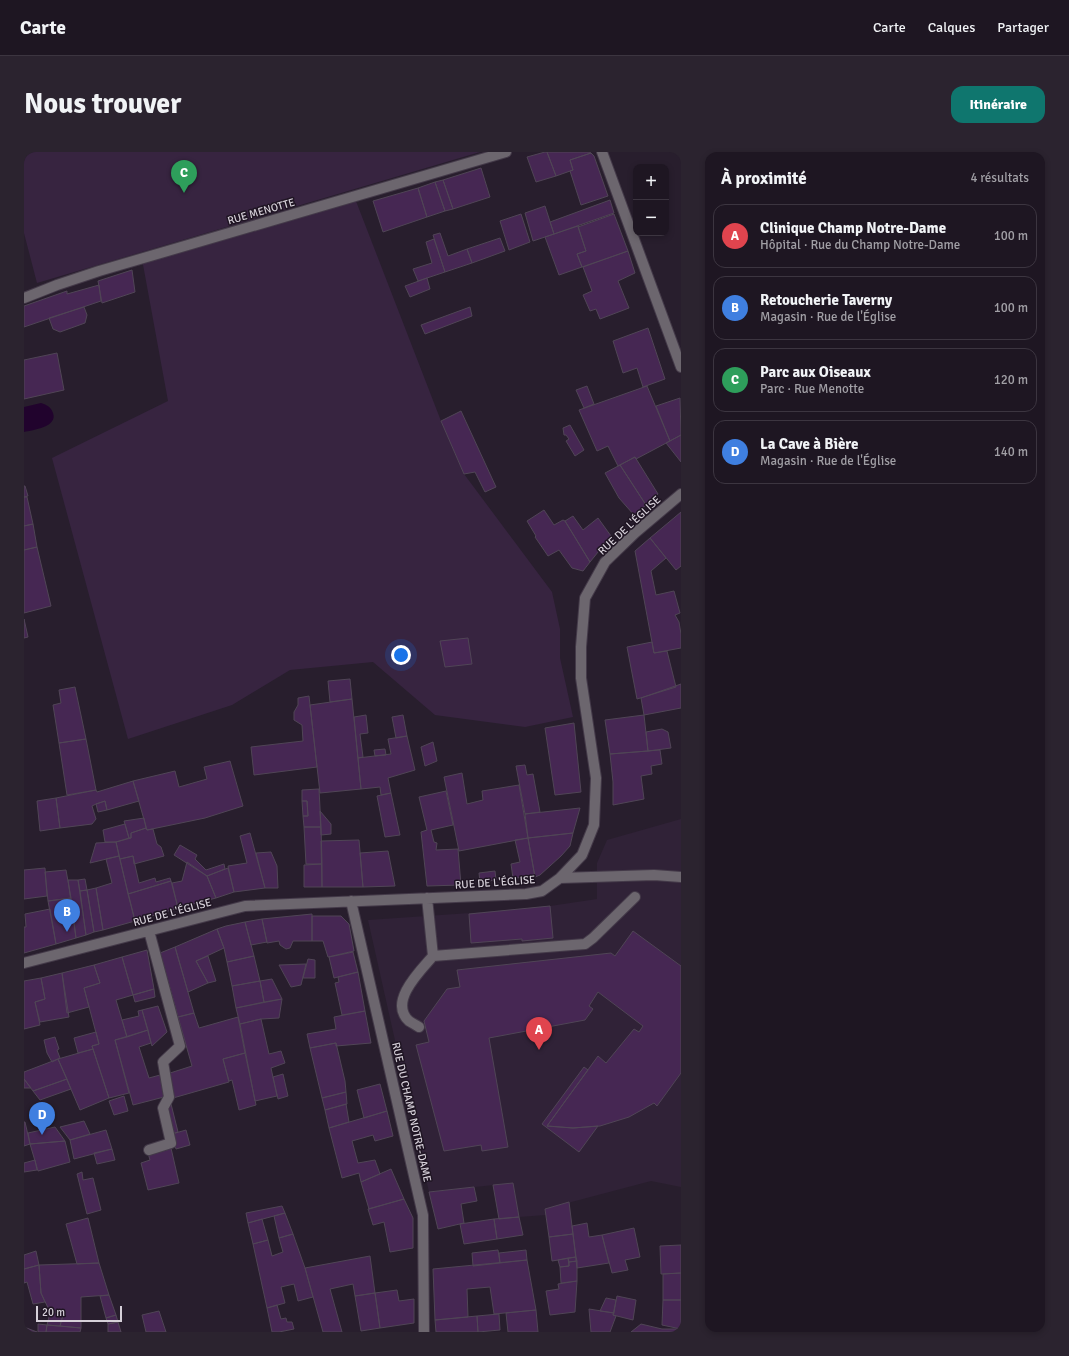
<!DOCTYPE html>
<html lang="fr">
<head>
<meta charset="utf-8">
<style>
	body { margin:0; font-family:Signika,sans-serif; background:#2b232f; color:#f1f3f6 }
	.controls { position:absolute; right:12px; top:12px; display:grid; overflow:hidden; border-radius:8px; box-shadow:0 2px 6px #0003 }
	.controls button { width:36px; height:36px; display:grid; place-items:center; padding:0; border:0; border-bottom:1px solid #3c3540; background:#1e1622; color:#f1f3f6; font:20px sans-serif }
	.scale { position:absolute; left:12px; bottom:10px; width:86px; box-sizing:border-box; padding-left:4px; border:2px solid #d6d0d9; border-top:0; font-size:11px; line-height:14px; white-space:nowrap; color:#d6d0d9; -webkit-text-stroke:3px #1f1523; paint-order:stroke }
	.you { position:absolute; left:377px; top:503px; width:14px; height:14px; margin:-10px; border:3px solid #fff; border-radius:50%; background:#1a73e8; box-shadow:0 0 0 6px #1a73e833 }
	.badge { display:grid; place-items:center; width:26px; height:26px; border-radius:50%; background:#0f766e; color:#fff; font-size:13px; font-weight:700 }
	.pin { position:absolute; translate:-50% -33px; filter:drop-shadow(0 1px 2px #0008) }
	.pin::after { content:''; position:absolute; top:21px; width:14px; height:12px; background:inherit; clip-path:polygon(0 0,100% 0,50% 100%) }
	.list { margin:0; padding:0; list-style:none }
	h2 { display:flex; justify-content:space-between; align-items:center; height:52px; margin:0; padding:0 16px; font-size:17px }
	h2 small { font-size:13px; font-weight:400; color:#a19fa5 }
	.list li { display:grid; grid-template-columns:26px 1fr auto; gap:12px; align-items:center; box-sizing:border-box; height:64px; margin:0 8px 8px; padding:0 8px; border:1px solid #3c3540; border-radius:12px }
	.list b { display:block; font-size:15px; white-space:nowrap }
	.list p { margin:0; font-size:13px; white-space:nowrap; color:#a19fa5 }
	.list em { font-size:13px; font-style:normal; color:#a19fa5 }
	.map { position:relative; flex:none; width:657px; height:1180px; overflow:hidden; border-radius:12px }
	header { display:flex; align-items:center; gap:24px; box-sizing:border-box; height:56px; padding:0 20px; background:#1e1622; border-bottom:1px solid #3c3540 }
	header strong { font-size:19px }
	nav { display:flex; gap:22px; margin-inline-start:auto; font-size:14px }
	.intro { display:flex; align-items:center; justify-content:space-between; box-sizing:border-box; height:96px; padding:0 24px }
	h1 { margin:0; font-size:28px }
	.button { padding:10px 18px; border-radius:12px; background:#0f766e; color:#fff; font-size:14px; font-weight:700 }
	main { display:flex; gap:24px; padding:0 24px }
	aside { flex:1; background:#1e1622; border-radius:12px; box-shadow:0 2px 6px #0003 }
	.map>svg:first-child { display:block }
	.built { fill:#302237 }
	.green { fill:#372440 }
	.water { fill:#21032d }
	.building { fill:#462753; stroke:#504556 }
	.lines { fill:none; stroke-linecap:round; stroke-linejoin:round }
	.minor-casing { stroke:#443a49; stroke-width:12 }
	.minor { stroke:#6c666e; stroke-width:10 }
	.labels { text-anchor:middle; stroke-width:3; stroke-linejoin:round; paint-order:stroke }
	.street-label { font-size:11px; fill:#d6d0d9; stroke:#1f1523 }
</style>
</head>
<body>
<header>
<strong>Carte</strong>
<nav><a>Carte</a><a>Calques</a><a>Partager</a></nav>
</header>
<div class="intro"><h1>Nous trouver</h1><a class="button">Itinéraire</a></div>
<main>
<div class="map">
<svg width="657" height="1180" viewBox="0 0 657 1180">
	<rect width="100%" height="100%" fill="#281e2d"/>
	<path class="built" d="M657,667V1035L627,1029L521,1057L522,1063L495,1065L489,1031L405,1040L344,768L446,761L526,754L573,747V711L583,688Z"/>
	<path class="green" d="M0,0H456L13,131L0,81Z
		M330,44L417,269L440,322L528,440L536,477V506L549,565L501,575L411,563L349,510L266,518L208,553L104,587L28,306L144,249L118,107Z"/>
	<path class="water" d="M17,251C23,253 27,255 29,261C34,275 9,278 0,280V255Z"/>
	<path class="building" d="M521,0H523L532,24L512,30L503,5Z
		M523,0H565L567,1L546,8L549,18L532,24Z
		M567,1L570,4L584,44L557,53L546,19L549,18L546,8Z
		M457,16L466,45L429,57L419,28Z
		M419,28L429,57L421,59L411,30Z
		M411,30L421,59L403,65L394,36Z
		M394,36L403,65L359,80L349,49Z
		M586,48L590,61L530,82L526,70Z
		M521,54L530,82L509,89L501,61Z
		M497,62L506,90L485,98L476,69Z
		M590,62L604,99L558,115L553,102L562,99L554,75Z
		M554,74L562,99L553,102L558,115L535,123L521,85Z
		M416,81L424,104L443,97L448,111L421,120L409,83Z
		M476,86L481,99L448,111L443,97Z
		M410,87L421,120L394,129L389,117L408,111L402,90Z
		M604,99L611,121L594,129L605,156L576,167L572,157L566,159L559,143L568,139L559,115Z
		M108,118L111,140L78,151L74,129Z
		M403,126L406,137L386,145L381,134Z
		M75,133L77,149L0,175V154L43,139V142Z
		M60,155L63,163L61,171L36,180L29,177L25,166Z
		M446,155L448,164L401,182L397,173Z
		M624,176L641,227L619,235L613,216L599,221L589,189Z
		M33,201L40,238L0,247V208Z
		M563,234L570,252L560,256L552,238Z
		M623,234L646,289L612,307L611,305L594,314L584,294L573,299L555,258Z
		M656,246L657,283L646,289L632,254Z
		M437,259L472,335L461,340L451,320L440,322L417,269Z
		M546,273L560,298L551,304L542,289L545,287L542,283H540L539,276Z
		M657,283V310L642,291Z
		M611,305L634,342L622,353L596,313Z
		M596,313L622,353L610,363L595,346L581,321Z
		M0,334H1L4,344L0,345Z
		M0,345H3L9,372L0,374Z
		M520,358L530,373L539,368L541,369L566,410L559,419L548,416L535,398L524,404L511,385L512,384L503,369Z
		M657,360V414L652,418L626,386Z
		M549,364L559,378L574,366L587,384L566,410L541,369Z
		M9,372L13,395L0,398V374Z
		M626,386L642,406L627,419L632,443L650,439L656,461L651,463L655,470L657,482V496L630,501L611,399Z
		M13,395L27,454L0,461V398Z
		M0,467L4,485L0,486Z
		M444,486L448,512L421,515L416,489Z
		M628,490L630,501L643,499L652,535L613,547L603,495Z
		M326,527L328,547L306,550L304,529Z
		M657,532V556L620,563L617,546Z
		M51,535L62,587L35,591L29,553L37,551L35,538Z
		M285,544L293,615L230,623L227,595L279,589L278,573L270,568V560L274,553V546Z
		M328,547L337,637L296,641L286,553Z
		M342,563L344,581L336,582L339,605L334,606L330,565Z
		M379,563L383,584L372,586L368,565Z
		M620,563L624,599L586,602L581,568Z
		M550,571L557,640L531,643L521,576Z
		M638,577L644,580L647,596L624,599L622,580Z
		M383,584L391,618L364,626L367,641L357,643L356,635L337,637L334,606L367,602L364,587Z
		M62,587L72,638L43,643L35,591Z
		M409,590L413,609L401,614L397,595Z
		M361,597L362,603L351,604L350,598Z
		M636,598L638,612L627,614L628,622L617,624L620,647L589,653V630L586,602Z
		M206,609L219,654L181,666L123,678L109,629L151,619L155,635L183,627L180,615Z
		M501,613L503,623L509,622L516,660L501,662L492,614Z
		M438,621L443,652L459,648L458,639L495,633L504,686L435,699L420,625Z
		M109,629L115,649L83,658L81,649L72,652L68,654L72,667L68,672L36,676L32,646L72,638L73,640Z
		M295,637L297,675H280L279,664H284L283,649H278V638Z
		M422,639L429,673L407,678L410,690L413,691L412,698L434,697L437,733L403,734L397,680L403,678L395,645Z
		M367,641L376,683L361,685L353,644Z
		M32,646L36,676L16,679L13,649Z
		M81,649L83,658L74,660L72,652Z
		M278,649H283L284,664H279Z
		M556,656L549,681L504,686L501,662Z
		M296,659L307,672V682L297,683Z
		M120,666L122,676L107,681V686H105L100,669Z
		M101,672L105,686L92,690H81L79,678Z
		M280,675H297L298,712H282Z
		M122,676L123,678L129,677L133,692L137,695L140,704L110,712L109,704L96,707L92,690L107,686V681Z
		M226,681L241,736L210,740L204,714L223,711L216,684Z
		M549,681L546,694L537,704L516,723L511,725L504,686Z
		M504,686L511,725L489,726L487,712L496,710L491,688Z
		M335,688L339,735H298L297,689Z
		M92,690L95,704L66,711L72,691Z
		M156,693L173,703L171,707L182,718L200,712L201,717L183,724L150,703Z
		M364,699L371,734L339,735L336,701Z
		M247,700L253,714L254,736H241L232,701Z
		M95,704L111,769L79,778L72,736L88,731L82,707Z
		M109,704L115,731L131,726L132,730L146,726L147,729L104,742L96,707Z
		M163,710L183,724L192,746L154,756L148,731L158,729Z
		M298,712V735H280V713Z
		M21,716L23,744L0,747V718Z
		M204,716L210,740L192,746L183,724Z
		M42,718L47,746L24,749L21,720Z
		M471,719L472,728L456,730L455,721Z
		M61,727L63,738L56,739L54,728Z
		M44,728H54L62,783L52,786Z
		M147,729L154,756L111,769L104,742Z
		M72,736L79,778L70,780L63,738Z
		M63,738L70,780L62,783L56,739Z
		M47,746L52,786L32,792L24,749Z
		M526,754L529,786L498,789V787L447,791L445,762Z
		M26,757L32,792L0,801V775H2L1,762Z
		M288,762V789H269L266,796L262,797L256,793L255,789L243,791L238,767Z
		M288,764H317L325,772L330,799L304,805L299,789H288Z
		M238,767L243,790L227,793L221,770Z
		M221,770L230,804L203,810L200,796L193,777L202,774Z
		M193,777L200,796L172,809L184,831L164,840L151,795Z
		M609,779L657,814V921L633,954L630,951L605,965L576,974L549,976L523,974L574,904L582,911L610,877L615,880L619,874L574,840L565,854L569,857L561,868L465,886L484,995L458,999L457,993L420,999L392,893L405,890L400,869L423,837L436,835L433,818L587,801L591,804Z
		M151,795L170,861L154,865L136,801Z
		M123,798L130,837L109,843L98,805Z
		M329,800L334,820L310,826L305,805Z
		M184,804L192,829L184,831L172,809Z
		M230,804L236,829L208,834L203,810Z
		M98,805L109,843L92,848L103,885L91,888L105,941L85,946L68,894L75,892L60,836L76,831L70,813Z
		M284,807L291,808V826H279Z
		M282,812L277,833L267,835L255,813Z
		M70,813L76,831L60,836L65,855L43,861L38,821Z
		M334,820L341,859L318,863L311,831L315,830L314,825Z
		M38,821L45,865L16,870L11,850L21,847L17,826Z
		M17,826L21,847L11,850L16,873L0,877V829Z
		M248,827L258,847L240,850L236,829Z
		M236,829L240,850L212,856L208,834Z
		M130,837L131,845L111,850L109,843Z
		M258,847L255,866L237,867L216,872L212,856Z
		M134,854L143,880L128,894L118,858Z
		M118,858L124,878L103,885L98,868L115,864L114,859Z
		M341,859L347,891L312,894V891L286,896L283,882L312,877L310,865Z
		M170,861L175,876L214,865L221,901L199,907L205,930L149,946L143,922L168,914L154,865Z
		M237,867L245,902L257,899L261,911L247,916L253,944L231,949L216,872Z
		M124,878L127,891L115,895L125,926L136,923L140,945L109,953L91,888Z
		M72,880L75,892L68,894L69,897L54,901L50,886Z
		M31,885L35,897L33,898L36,906L28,910L23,901L20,888Z
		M312,891L321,929L322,940L298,946L286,896Z
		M69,897L85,946L56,958L34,907Z
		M221,901L232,953L215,958L208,928L205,929L199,907Z
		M34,907L43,927L9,939L0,927V920Z
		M560,915L564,918L523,974L549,976L574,974L555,1000L518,972Z
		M259,922L264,944L254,947L249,925Z
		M0,927L7,936H0Z
		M43,927L47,937L16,948L9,939Z
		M356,932L363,959L340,966L333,938Z
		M322,940L323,952L301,958L298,946Z
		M100,944L104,959L90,963L85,949Z
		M147,952L154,980L148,982L141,954Z
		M322,952L325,970L305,976L301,958Z
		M363,959L369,984L351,989L349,983L328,989L334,1011L351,1008L356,1022L337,1030L335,1021L318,1026L305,976Z
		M60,969L66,982L46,988L36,975Z
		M0,970H1L6,992L0,994Z
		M31,975L41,989L6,992L4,981Z
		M82,978L88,997L50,1007L46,988Z
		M162,978L166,993L152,997L148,982Z
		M41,989L46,1010L14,1019L6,992Z
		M147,996L155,1031L124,1038L117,1011L126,1008L124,1001Z
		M88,997L91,1008L73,1012L70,1001Z
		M11,1008L13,1018L0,1020V1011Z
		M367,1017L380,1047L345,1057L337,1030Z
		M58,1020L59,1028L69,1026L77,1058L63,1062L53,1022Z
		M489,1031L495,1065L475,1067L469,1033Z
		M450,1035L453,1049L437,1052L440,1071L414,1077L405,1040Z
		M380,1047L389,1066V1096L366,1100L360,1070L349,1073L344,1057Z
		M545,1050L549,1082L525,1085L521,1057Z
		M258,1054L261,1061L224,1071L222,1061Z
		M261,1061L269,1082L255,1086L250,1064Z
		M495,1065L499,1083L473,1087L470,1067Z
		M64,1066L75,1111L53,1112L42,1072Z
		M238,1067L244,1088L229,1092L224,1071Z
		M470,1067L473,1087L440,1092L436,1072Z
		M563,1071L565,1085L578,1083L585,1111L553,1116L548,1074Z
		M610,1076L616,1105L601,1108L604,1118L588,1121L578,1083Z
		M269,1082L281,1116L289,1145L274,1149L270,1132L257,1135L261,1151L243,1156L229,1092L244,1088L248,1104L259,1100L255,1086Z
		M549,1082L552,1105L528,1109L525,1085Z
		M657,1093V1121L637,1122L636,1094Z
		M474,1098L476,1111L449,1114L448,1101Z
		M502,1098L503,1108L476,1111L475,1101Z
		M12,1099L15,1113L0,1117V1103Z
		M346,1104L351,1141L331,1144L329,1132L306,1137L318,1180H299L281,1116Z
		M552,1105L553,1109L545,1110L544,1106Z
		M544,1106L545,1114L536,1115L534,1108Z
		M503,1108L512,1158L470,1162L466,1135L443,1137L444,1165L411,1168L409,1117Z
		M553,1109V1129L537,1131L536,1115L545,1114V1110Z
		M75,1111L85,1143L57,1145V1176L36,1174L40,1159L26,1161V1160L17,1141L15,1113Z
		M15,1113L17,1141L21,1150L9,1152L3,1130L0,1131V1117Z
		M657,1121V1148H639V1122Z
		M553,1129L551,1160L526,1163L522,1139L535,1137L534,1132Z
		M373,1138L375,1149L390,1147V1171L356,1176L351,1141Z
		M351,1141L356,1176L337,1179L331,1144Z
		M85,1143L92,1163L82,1166L76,1144Z
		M593,1144L612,1148L609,1168L589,1163Z
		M582,1146L592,1148L590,1161L576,1159Z
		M639,1148H657V1177L638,1173Z
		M253,1153L257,1167L262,1166L263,1170H268L270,1177L255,1180H248L243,1156Z
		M565,1157L590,1161L589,1163L592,1164L586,1180H567Z
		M512,1158L514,1180H484L482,1161Z
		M40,1159L36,1174L23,1173L26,1161Z
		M135,1159L142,1180H122L118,1163Z
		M475,1162L476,1178L454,1180L453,1164Z
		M92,1163L94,1170L84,1172L82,1166Z
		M453,1164L454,1180H412L411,1168Z
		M94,1170L97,1180H84V1172Z
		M14,1172L23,1173L22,1180H14Z
		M617,1172L638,1177H657V1180H607Z
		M23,1173L57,1176L56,1180H22Z
		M0,1175L13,1180H0Z"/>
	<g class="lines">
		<g class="minor-casing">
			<path id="minor" d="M578,0L657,215
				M0,146L33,133L75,119L482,0
				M536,726L630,723L657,725
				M403,746L409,804L561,792L569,786L611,745
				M327,749L399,1063L400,1180
				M0,811L221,754L502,742L518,739L536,726L558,703L570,673L572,626L557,526V495L561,446L581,410L611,381L657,342
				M395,875C392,873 388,871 385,869C364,850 396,819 409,804
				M125,998L147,991L139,956L145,945L139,910L156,894L125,779"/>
		</g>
		<use href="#minor" class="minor"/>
	</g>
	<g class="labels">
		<g class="street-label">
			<text transform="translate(237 59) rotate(-16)" y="4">RUE MENOTTE</text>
			<text transform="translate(605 373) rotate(-43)" y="4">RUE DE L'ÉGLISE</text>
			<text transform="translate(471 730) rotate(-4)" y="4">RUE DE L'ÉGLISE</text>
			<text transform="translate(148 760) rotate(-15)" y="4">RUE DE L'ÉGLISE</text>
			<text transform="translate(388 960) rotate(77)" y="4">RUE DU CHAMP NOTRE-DAME</text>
		</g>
	</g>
</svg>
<div class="controls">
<button>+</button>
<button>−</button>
</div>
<div class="scale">20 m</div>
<div class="you"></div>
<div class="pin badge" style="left:515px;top:898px;background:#e0444e">A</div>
<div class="pin badge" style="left:43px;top:780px;background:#3f7fe0">B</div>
<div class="pin badge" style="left:160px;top:41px;background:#2e9e5b">C</div>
<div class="pin badge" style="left:18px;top:983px;background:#3f7fe0">D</div>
</div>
<aside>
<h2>À proximité<small>4 résultats</small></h2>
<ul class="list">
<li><span class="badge" style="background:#e0444e">A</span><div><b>Clinique Champ Notre-Dame</b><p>Hôpital · Rue du Champ Notre-Dame</p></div><em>100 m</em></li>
<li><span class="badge" style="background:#3f7fe0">B</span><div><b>Retoucherie Taverny</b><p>Magasin · Rue de l'Église</p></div><em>100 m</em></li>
<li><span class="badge" style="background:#2e9e5b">C</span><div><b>Parc aux Oiseaux</b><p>Parc · Rue Menotte</p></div><em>120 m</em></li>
<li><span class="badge" style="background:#3f7fe0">D</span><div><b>La Cave à Bière</b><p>Magasin · Rue de l'Église</p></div><em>140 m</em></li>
</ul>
</aside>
</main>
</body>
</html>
